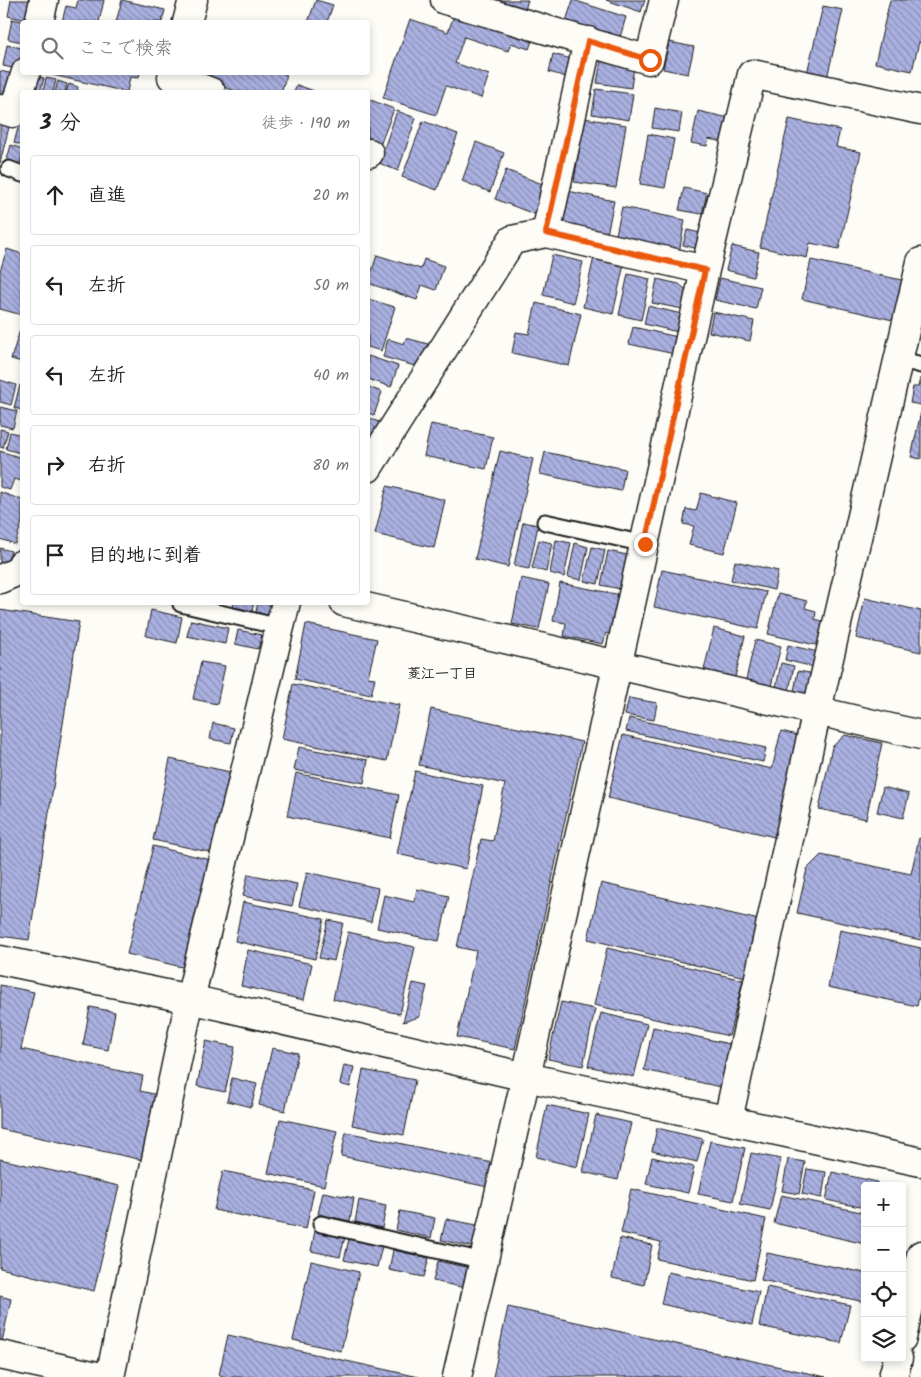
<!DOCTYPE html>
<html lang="ja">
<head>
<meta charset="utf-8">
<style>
	body { margin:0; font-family:Kalam,"Klee One",sans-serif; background:#f2f2f2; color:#202124 }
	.controls { position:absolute; right:15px; bottom:15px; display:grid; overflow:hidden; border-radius:5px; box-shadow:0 2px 8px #0003 }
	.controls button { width:45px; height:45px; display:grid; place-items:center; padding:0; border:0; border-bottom:1px solid #e0e0e0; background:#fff; color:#202124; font:25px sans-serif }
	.stop { position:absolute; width:15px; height:15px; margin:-11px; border:4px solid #ea580c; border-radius:50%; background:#fff }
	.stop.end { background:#ea580c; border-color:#fff; box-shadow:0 1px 5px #0008 }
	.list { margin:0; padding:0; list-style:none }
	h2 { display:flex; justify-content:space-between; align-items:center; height:65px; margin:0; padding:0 20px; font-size:21px }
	h2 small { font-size:16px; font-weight:400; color:#757577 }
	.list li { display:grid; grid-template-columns:32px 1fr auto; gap:15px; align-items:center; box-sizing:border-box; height:80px; margin:0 10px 10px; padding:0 10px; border:1px solid #e0e0e0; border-radius:5px }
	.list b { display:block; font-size:19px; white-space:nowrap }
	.list em { font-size:16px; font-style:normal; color:#757577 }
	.icon { flex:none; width:28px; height:28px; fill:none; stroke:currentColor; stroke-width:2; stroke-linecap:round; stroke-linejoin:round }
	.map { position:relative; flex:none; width:921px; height:1377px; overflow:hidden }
	.search { position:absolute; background:#fff; box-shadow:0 2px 8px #0003; left:20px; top:20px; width:350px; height:55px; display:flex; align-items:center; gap:12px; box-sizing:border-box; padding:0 18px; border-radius:5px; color:#757577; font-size:19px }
	.panel { position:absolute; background:#fff; box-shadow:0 2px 8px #0003; left:20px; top:90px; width:350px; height:515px; border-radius:5px }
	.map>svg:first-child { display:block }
	.building { fill:url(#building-back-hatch); stroke:#1c1c1c }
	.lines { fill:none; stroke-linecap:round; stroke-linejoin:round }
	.lane-casing { stroke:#1c1c1c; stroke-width:19 }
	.street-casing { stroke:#1c1c1c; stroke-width:31 }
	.secondary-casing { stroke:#1c1c1c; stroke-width:31 }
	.lane { stroke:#fdfcf7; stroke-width:15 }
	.street { stroke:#fdfcf7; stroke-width:28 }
	.secondary { stroke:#fdfcf7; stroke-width:28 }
	.route { stroke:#ea580c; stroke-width:6 }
	.labels { text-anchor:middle; stroke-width:5; stroke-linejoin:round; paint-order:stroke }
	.neighbourhood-label { font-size:14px; font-weight:bold; fill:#1c1c1c; stroke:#fdfcf7 }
</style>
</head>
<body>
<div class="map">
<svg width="921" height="1377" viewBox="0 0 921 1377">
	<defs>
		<pattern id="building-back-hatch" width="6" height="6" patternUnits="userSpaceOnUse" patternTransform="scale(1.25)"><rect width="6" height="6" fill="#aab1e1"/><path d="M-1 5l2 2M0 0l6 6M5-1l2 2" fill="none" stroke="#8a8fb6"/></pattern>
	</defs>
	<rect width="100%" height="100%" fill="#fdfcf7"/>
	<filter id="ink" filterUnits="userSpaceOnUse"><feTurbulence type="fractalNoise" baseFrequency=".02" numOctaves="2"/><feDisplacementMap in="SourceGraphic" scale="10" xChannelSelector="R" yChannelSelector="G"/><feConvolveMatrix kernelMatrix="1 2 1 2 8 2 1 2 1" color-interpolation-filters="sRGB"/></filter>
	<g filter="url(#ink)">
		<path class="building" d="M11,0H41L36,22L8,16Z
			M78,0H104L99,22H62L66,6L76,8Z
			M122,0L165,10L162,22H116Z
			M316,0L333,5L327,22H308Z
			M480,0H528L523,16Z
			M573,0L626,17L618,44L564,27Z
			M606,0H645L641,12Z
			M890,0H921V43L919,42L912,71L875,63Z
			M823,6L843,10L827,78L807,73Z
			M456,10L534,36L529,49L511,43L508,51L464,37L455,63L489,75L481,98L446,86L436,115L383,98L410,19L448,32Z
			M12,19L27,22H22V42L8,39Z
			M669,42L694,47L688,74L663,69Z
			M7,45L22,48V70L3,66Z
			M553,54L575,60L570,78L549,72Z
			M601,61L634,66L631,88L597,83Z
			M0,71L18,75L12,104L0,101Z
			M48,72H140L139,78L130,77L127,92L48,74Z
			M190,72H280L287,75L281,92H238L189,75Z
			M32,75L44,78L40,92H27Z
			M46,78L56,80L53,92H43Z
			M58,81L67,84L65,92H55Z
			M69,84L78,87L77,92H66Z
			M297,85L317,92H294Z
			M596,89L633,94L629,120L592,114Z
			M368,99L394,109L379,148L368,144Z
			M655,108L682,113L679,132L652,128Z
			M397,111L416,118L398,171L379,163Z
			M698,111L729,118L724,142L708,139L707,146L691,143Z
			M584,118L626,125L616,188L574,182Z
			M789,119L840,130L836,147L861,152L839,249L810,243L807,258L760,247Z
			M0,121L10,123L0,163Z
			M20,121H22V145L14,143Z
			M423,121L458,134L437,190L402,177Z
			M648,134L674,139L665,188L640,184Z
			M476,142L504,153L490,192L462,181Z
			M11,145L22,149V155L19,167L6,163Z
			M506,170L550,187L539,216L495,199Z
			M684,188L707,193L702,214L679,210Z
			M568,191L614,201L607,234L561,224Z
			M622,207L685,220L679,253L615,239Z
			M687,230L705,234L702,250L683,245Z
			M732,246L759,252L753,277L726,270Z
			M7,249L22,254V315L0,309V271Z
			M377,255L421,269L424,259L444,266L436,290L422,285L417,300L368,283Z
			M552,255L583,262L573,303L543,295Z
			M594,257L624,264L613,314L583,307Z
			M811,260L906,281L897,321L802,299Z
			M628,274L650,279L641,320L619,315Z
			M720,278L761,287L756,309L715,300Z
			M657,279L679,284L691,294L688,310L652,303Z
			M368,299L395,307L381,351L368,347Z
			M536,303L581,314L569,366L512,353L516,332L529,334Z
			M648,306L686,315L682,333L644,324Z
			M713,312L754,321L750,341L709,332Z
			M633,327L682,338L679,355L629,344Z
			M20,330L22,331V362L11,359Z
			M406,338L428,344L422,368L383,357L388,339L404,344Z
			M368,356L398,366L391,387L368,379Z
			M920,378H921V405L910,403L913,387H918Z
			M0,380L16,385L11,405L0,402Z
			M20,385L22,386V410L14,408Z
			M368,387L382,392L374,415L368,413Z
			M0,407L17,411L13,428L0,425Z
			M921,412V459L911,457Z
			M368,418L382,423L377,440L368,436Z
			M431,424L493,437L486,469L424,456Z
			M0,429L8,431L3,448L0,447Z
			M10,432L22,435L20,453L6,449Z
			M0,451L22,458V481L14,479L10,490L0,487Z
			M500,451L533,459L508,567L475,559Z
			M545,452L625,469L621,491L540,474Z
			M387,486L445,500L434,548L375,534Z
			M0,492L22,500V522L15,544L0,539Z
			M701,493L737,503L724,553L689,545L694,526L683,524L686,509L696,511Z
			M523,522L538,525L529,569L514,566Z
			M539,540L552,543L546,572L532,568Z
			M556,540L571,543L564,577L550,573Z
			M575,543L588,547L581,580L568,577Z
			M592,547L605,550L598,584L584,581Z
			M0,548L11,551L5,572L0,571Z
			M608,551L632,556L625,590L601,585Z
			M735,561L778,571L774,590L731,580Z
			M662,570L766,592L758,629L654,607Z
			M521,578L549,584L539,629L512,624Z
			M560,583L626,596L618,636L606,633L603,644L564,636L566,623L553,621Z
			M778,594L807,601L805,608L816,611L815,619L830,623L824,647L768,634Z
			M865,598L921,611V652L856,638Z
			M234,602H254L252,611L233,607Z
			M258,602H277L273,617L256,612Z
			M0,610L79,622L29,940L0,936Z
			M151,610L182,617L177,643L146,636Z
			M191,620L228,628L225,644L187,636Z
			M306,624L377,639L368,677L375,678L371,695L295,679Z
			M714,628L745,636L735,677L704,670Z
			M238,630L262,635L258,649L235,644Z
			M755,640L781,646L771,686L746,680Z
			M788,645L818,652L814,667L785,660Z
			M201,662L225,666L217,704L193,699Z
			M781,663L794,666L789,691L776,688Z
			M798,671L815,674L810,695L794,691Z
			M293,684L399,705L387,761L282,739Z
			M629,698L657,703L654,720L625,715Z
			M431,709L582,742L515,1049L457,1037L476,951L457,947L481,839L493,841L505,784L419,765Z
			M629,718L766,748L763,762L626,731Z
			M213,723L234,728L231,743L210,739Z
			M781,731L802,736L779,838L608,798L623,735L772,769Z
			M845,735L882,743L866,819L819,809L832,747Z
			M299,747L368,760L364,783L294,770Z
			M170,759L235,773L218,854L153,840Z
			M415,771L483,786L466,869L397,854Z
			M296,773L399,795L390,838L287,816Z
			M883,787L909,794L903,818L877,812Z
			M919,838L921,839V940L797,913L807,869L821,855L911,874Z
			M153,846L211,860L186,968L127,954Z
			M307,872L378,888L371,922L299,906Z
			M248,874L297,884L292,906L243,896Z
			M601,883L759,920L745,977L588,939Z
			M417,889L449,896L439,941L377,928L384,895L414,902Z
			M243,902L324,919L315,959L235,941Z
			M328,920L343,923L334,961L319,958Z
			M840,930L921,948V986L917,1006L828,987Z
			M348,932L415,947L400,1014L333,999Z
			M607,948L743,980L729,1036L594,1005Z
			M248,950L312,964L304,1000L241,986Z
			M413,983L427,986L419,1017L403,1022Z
			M0,985L34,992L21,1049L143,1076L140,1091L158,1095L143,1160L0,1129Z
			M561,1002L595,1009L583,1066L548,1059Z
			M90,1007L115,1012L108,1050L83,1045Z
			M601,1013L647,1024L634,1077L588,1066Z
			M653,1027L734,1045L725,1088L644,1070Z
			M206,1041L235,1047L225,1092L197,1086Z
			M272,1048L298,1053L285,1111L259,1105Z
			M344,1065L354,1067L350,1087L340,1084Z
			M363,1070L415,1080L404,1135L352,1125Z
			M232,1078L257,1084L251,1107L227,1101Z
			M547,1105L589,1114L577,1167L536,1157Z
			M596,1115L631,1123L618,1180L583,1172Z
			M280,1119L337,1131L324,1186L268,1173Z
			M657,1128L703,1139L697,1162L652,1151Z
			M346,1132L493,1163L488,1187L341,1156Z
			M710,1141L745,1148L733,1201L698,1194Z
			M751,1153L781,1159L770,1210L740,1204Z
			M652,1157L694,1167L688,1193L646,1184Z
			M0,1159L119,1186L94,1291L0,1268Z
			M788,1159L805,1162L799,1194L782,1191Z
			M807,1169L826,1172L822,1198L802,1194Z
			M223,1171L314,1190L306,1229L214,1210Z
			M832,1172L877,1182L876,1186H865V1208L826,1200Z
			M631,1189L766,1219L753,1280L657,1259L661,1242L621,1233Z
			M323,1192L354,1198L350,1221L318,1214Z
			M781,1195L865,1213V1244L774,1223Z
			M359,1200L386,1206L382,1228L355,1222Z
			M400,1211L435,1218L431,1238L396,1230Z
			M446,1219L482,1226L477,1248L441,1240Z
			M315,1231L345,1237L340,1257L311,1251Z
			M620,1238L652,1245L644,1285L612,1278Z
			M349,1239L382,1246L377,1267L344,1260Z
			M393,1250L429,1258L424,1277L389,1270Z
			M767,1253L865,1273V1302L761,1280Z
			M311,1261L359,1272L341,1351L293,1340Z
			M438,1261L475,1269L470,1289L433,1281Z
			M668,1272L759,1292L752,1325L661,1304Z
			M767,1287L850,1305L841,1343L759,1326Z
			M0,1296L11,1299L2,1342H0Z
			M508,1307L826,1377H493Z
			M228,1335L419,1377H230L219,1375Z"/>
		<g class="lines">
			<g class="lane-casing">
				<path id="lane" d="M9,169L22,174
					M899,359L921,365
					M545,522L645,544
					M181,604L280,627
					M321,1224L484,1261"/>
			</g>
			<g class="street-casing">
				<path id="street" d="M445,0L649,60L664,0
					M39,22L44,0
					M187,22L193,0
					M172,77L211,92
					M0,109L13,113L26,72
					M368,153H369
					M546,233L588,41
					M368,468L512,240L546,233L705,270
					M0,579L21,570L22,564
					M344,602L921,735
					M728,1120L817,710L921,262
					M0,1355L101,1377
					M110,1377L190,999L286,602
					M457,1377L526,1077L705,270L752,74L921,110"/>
			</g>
			<g class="secondary-casing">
				<path id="secondary" d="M0,960L190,999L526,1077L921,1162
					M902,1338L921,1255
					M893,1377L898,1358"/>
			</g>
			<use href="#lane" class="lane"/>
			<use href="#street" class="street"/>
			<use href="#secondary" class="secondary"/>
		</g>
	</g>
	<g class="lines" filter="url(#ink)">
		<path class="route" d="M645,544L705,270L546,233L588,41L650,60"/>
	</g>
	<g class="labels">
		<g class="neighbourhood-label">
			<text x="442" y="678">菱江一丁目</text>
		</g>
	</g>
</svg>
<div class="controls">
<button>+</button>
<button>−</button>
<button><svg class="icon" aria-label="locate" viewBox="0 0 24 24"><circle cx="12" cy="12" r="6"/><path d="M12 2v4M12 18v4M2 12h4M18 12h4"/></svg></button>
<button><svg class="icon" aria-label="layers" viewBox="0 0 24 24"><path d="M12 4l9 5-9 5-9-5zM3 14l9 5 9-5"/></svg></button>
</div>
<div class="stop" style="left:650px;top:60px"></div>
<div class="stop end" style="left:645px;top:544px"></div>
<div class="search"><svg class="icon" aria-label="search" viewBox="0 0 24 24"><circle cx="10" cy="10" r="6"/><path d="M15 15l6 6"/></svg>ここで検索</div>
<section class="panel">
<h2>3 分<small>徒歩 · 190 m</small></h2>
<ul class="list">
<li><svg class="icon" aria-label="ahead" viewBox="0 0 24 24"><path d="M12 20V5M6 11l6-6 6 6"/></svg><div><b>直進</b></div><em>20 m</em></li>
<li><svg class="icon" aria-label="left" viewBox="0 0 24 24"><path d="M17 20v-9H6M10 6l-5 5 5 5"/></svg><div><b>左折</b></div><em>50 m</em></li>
<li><svg class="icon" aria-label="left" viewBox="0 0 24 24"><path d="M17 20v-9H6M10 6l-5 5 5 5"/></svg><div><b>左折</b></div><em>40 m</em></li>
<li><svg class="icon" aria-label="right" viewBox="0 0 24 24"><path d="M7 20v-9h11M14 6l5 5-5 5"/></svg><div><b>右折</b></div><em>80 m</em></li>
<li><svg class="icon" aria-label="arrive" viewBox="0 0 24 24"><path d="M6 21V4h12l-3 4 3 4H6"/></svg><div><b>目的地に到着</b></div></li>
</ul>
</section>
</div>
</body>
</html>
